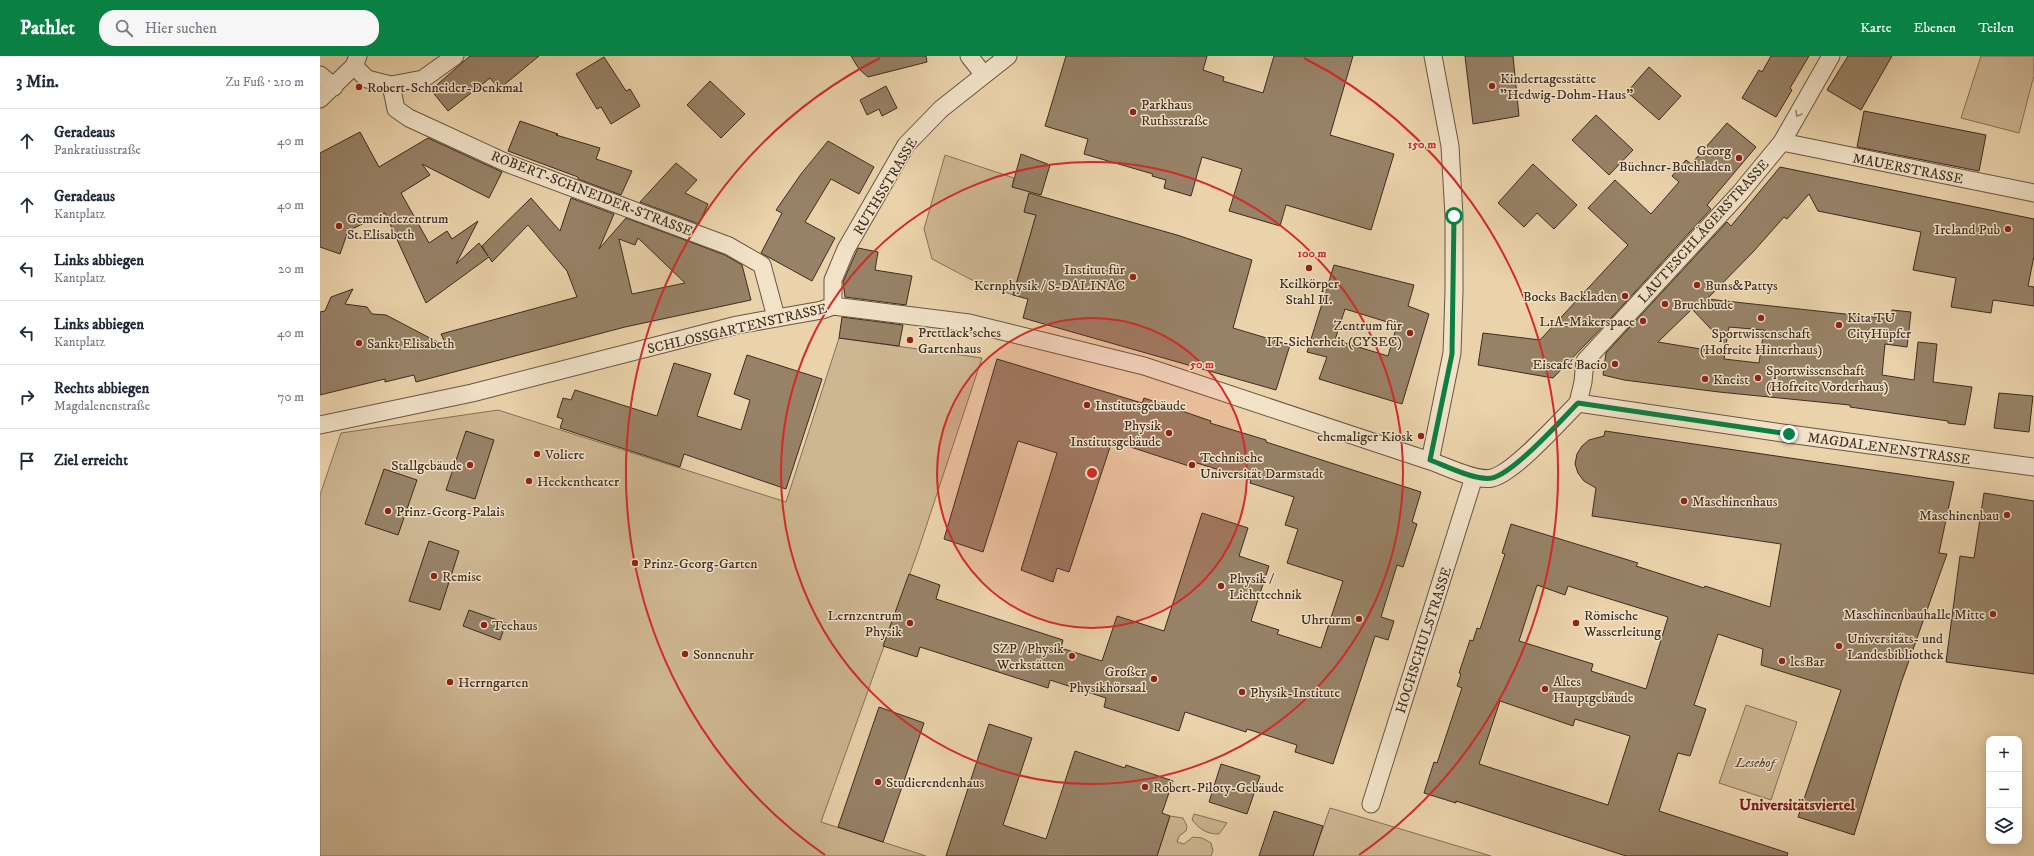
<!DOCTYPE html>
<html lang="de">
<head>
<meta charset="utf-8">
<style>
	body { margin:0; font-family:"IM FELL DW Pica",serif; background:#f6f6f7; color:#1f2937 }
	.controls { position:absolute; right:12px; bottom:12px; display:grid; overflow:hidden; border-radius:8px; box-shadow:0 2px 10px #0003 }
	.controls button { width:36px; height:36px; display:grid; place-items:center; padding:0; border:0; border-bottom:1px solid #e0e1e3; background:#fff; color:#1f2937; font:20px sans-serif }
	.stop { position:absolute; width:12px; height:12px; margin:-9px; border:3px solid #0b8043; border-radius:50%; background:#fff }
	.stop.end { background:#0b8043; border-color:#fff; box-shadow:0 1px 4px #0008 }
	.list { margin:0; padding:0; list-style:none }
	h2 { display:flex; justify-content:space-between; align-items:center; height:52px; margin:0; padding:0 16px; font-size:17px }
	h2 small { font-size:13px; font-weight:400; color:#747a83 }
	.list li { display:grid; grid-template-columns:26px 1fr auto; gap:12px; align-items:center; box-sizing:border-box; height:64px; padding:0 16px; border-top:1px solid #e0e1e3 }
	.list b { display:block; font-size:15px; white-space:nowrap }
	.list p { margin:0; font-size:13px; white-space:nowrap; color:#747a83 }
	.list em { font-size:13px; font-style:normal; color:#747a83 }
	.icon { flex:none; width:22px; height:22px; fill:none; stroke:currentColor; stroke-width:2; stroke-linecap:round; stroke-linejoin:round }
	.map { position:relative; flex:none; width:1714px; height:800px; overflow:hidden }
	header { display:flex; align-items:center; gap:24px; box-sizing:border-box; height:56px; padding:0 20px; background:#0b8043; color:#fff }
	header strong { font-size:19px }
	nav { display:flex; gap:22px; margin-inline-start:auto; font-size:14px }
	.search { width:280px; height:36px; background:#f6f6f7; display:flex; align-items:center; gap:10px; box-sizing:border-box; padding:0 14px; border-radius:16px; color:#747a83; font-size:15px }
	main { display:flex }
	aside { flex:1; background:#fff }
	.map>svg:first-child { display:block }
	.green { fill:#cdb692; stroke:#867058 }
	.building { fill:#978267; stroke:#3e2b1f; fill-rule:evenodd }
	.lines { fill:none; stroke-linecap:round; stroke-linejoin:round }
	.minor-casing { stroke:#695542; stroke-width:19 }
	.minor { stroke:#f1e2c8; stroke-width:17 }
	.oneway { stroke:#988674 }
	.route { stroke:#0b8043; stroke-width:5 }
	.ring { fill:none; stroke:#d62828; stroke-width:2 }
	.poi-dot { fill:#8f2418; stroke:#f1e2c8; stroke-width:1.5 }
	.labels { text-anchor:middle; stroke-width:3; stroke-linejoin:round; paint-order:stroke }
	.poi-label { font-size:14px; fill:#3e2b1f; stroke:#f1e2c8; text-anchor:start }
	.street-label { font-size:14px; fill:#3e2b1f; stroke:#f1e2c8 }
	.park-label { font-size:14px; font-style:italic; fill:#5b4736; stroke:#f1e2c8 }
	.quarter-label { font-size:16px; font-weight:bold; fill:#7a1f14; stroke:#f1e2c8 }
	.centre { fill:#d62828; stroke:#f1e2c8; stroke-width:2 }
	.ring-label { font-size:12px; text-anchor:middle; font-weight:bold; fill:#d62828; stroke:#f1e2c8; stroke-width:3; stroke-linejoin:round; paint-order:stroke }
</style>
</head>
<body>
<header>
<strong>Pathlet</strong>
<div class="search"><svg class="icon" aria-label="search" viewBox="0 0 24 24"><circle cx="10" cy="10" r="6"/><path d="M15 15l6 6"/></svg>Hier suchen</div>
<nav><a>Karte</a><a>Ebenen</a><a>Teilen</a></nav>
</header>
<main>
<aside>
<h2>3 Min.<small>Zu Fuß · 210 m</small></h2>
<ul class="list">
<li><svg class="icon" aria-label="ahead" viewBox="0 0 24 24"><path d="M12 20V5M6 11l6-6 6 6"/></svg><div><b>Geradeaus</b><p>Pankratiusstraße</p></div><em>40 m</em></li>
<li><svg class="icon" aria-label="ahead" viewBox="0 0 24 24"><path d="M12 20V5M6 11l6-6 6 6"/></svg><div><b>Geradeaus</b><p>Kantplatz</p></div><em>40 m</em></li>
<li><svg class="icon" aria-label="left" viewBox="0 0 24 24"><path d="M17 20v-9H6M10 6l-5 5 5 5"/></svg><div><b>Links abbiegen</b><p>Kantplatz</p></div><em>20 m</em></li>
<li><svg class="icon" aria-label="left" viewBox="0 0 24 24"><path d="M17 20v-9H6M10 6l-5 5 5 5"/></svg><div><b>Links abbiegen</b><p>Kantplatz</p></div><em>40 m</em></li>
<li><svg class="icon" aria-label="right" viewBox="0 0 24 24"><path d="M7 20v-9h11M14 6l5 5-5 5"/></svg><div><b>Rechts abbiegen</b><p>Magdalenenstraße</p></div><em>70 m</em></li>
<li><svg class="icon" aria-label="arrive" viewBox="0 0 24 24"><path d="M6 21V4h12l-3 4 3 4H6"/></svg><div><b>Ziel erreicht</b></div></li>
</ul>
</aside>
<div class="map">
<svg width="1714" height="800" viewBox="0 0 1714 800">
	<rect width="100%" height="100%" fill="#ead2aa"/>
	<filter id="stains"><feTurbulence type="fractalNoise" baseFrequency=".005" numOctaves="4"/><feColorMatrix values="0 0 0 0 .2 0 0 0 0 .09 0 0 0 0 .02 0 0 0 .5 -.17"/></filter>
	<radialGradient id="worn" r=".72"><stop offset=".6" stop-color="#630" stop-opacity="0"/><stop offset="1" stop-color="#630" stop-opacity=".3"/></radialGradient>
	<path class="green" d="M1661,0H1714V19L1699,77L1641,62Z
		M625,99L694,122L692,131L708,135L709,137L704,156L716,159L693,239L652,224L612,203L604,173Z
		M519,282L662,302L598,495L501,766L606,800H0V439L21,377L178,354L466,446Z
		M1426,649L1477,666L1451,744L1399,727Z
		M1010,752L1027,757L1171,800H993Z
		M874,758L907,767L899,778C886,778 880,773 872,764Z
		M850,760L863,762L867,770L866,775L859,780L857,786L864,788L873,781L882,782L891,787L893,795L891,800H837Z"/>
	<path class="building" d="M150,0H219L179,33L170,22L128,55L111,34Z
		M531,0H606L607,6L548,21L539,13Z
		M746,0H887L883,14L904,21L903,25L943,37L954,0H1033L1010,79L1074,98L1051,174L966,149L960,170L909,155L922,113L882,101L871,140L844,132L846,124L832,120L833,118L764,98L768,83L725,70Z
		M1145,0H1193L1199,60L1153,68Z
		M1451,0H1489L1470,32L1472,34L1456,61L1422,42L1439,14L1442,16Z
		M1528,0H1572L1541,54L1507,34Z
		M284,1L306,35L310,33L320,50L291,68L281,51L277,53L256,18Z
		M1329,11L1361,40L1339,64L1307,36Z
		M390,25L425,58L401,82L367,49Z
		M566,30L577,52L562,60L559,53L547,59L540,44Z
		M1544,55L1666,79L1659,115L1537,91Z
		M1276,59L1313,94L1289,119L1252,84Z
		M200,65L238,78L236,79L280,92L276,103L312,115L301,139L258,123V121L188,95Z
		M1407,67L1436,91L1387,149L1391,153L1292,261L1233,322L1158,309L1163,277L1220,284L1308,189L1268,152L1295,124L1331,158L1359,126L1352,120L1366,104L1371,108Z
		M40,76L59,111L108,82L182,116L169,142L102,108L110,119L81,137L109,187L127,175L132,183L158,165L136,208L159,187L168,200L162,190L211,142L240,175L251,142L294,158L279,193L306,162L405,199L422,209L431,244L305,271L96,326L94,319L65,326V323L0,339V256L5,255L11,241L33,233L25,248L47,251L52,258L66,259L127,291L121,278L257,241L247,215L208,169L172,206L169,201L106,247L65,157L28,175L20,198L0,191V97ZM318,182L365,227L312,238L299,183L315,189Z
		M508,85L554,111L539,138L511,123L485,166L515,182L492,225L441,197L462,157L456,154L481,118Z
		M701,98L730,109L721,139L692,131Z
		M356,107L377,124L365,137L388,148L379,168L320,146Z
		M1213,108L1257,149L1234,173L1217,157L1204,171L1178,147Z
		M1460,111L1714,163V200L1708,230L1714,231V250L1673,244L1671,257L1631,251L1636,222L1593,214L1601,176L1498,155L1489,138L1467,163L1464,161L1433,196L1387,243L1571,263L1572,254L1591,256L1587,291L1565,288L1562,319L1594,324L1598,286L1617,288L1613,326L1652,331L1645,369L1628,367V365L1530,351V349L1399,336L1304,324L1283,319L1286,297L1407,166L1411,170ZM1372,253L1406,289L1409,271L1444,274L1439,307L1404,303L1405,297L1338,286Z
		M709,137L857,179L932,204L913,272L970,289L956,334L703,262L708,243L693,239L716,159L704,156Z
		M538,192L558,196L555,214L592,220L586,249L525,241L523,226Z
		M1014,209L1094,229L1088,250L1109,258L1082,348L999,323L1007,301L987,296ZM1025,253L1077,269L1068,300L1015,284Z
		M522,261L583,269L579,290L519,282Z
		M427,299L502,323L466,433L364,398L360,411L240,372L243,363L237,361L243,342L251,344L255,334L337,360L354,307L391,318L377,360L421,374L430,344L414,338Z
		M677,303L822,347L824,342L891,365L890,367L946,384V386L1101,436L1092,466L1097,468L1083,511L1077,509L1061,561L1074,565L1068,584L1055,580L1013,708L975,696L977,689L927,673L926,676L865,656L859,675L784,651L786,642L730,624L728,632L600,591L597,601L563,590L589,518L620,529L616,543L743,584L741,592L782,605L797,560L844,575L882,457L928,472L919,500L949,510L931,565L959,574L957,578L1001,592L1023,525L967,507L978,473L965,469L974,441L930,427L931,424L877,407L875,412L792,385L749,516L737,512L733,526L701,514L737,397L698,385L663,496L624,483Z
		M1679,337L1713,340L1709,376L1674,372Z
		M146,375L174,384L155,443L126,434Z
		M1285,375L1634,426L1619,497L1627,498L1581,627L1534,779L1478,761L1521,634L1441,609L1443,593L1398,578L1374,649L1386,653L1370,700L1358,697L1339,755L1468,797L1467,800H1306L1136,745V747L1104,737L1114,706L1117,707L1142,632L1137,630L1141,618L1139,617L1150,584L1153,585L1157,572L1160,573L1185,498L1182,497L1191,468L1318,507L1316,510L1384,532L1385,530L1450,551L1461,488L1272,460L1276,432L1264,425L1258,417L1255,408L1257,398L1262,390L1269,384L1284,380ZM1217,529L1245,539L1248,530L1348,561L1326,633L1271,615L1273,608L1199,585ZM1180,645L1253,670L1255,663L1310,680L1288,749L1159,708Z
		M64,413L97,424L78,479L45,468Z
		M1664,437L1714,445V618L1626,606L1640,500L1654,502Z
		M109,485L139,495L120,554L89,545Z
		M149,554L186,567L180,584L143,570Z
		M559,651L604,667L563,786L518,771Z
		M669,668L712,682L683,769L726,783L755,695L805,712L806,709L853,725L842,757L850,760L837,800H626Z
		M901,708L940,720L927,758L889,746Z
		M954,755L1003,770L993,800H939Z"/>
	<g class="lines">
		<g class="minor-casing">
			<path id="minor" d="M649,0L664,19
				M1113,0L1130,90L1134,160V235L1132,297L1110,405C1126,410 1156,426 1172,422C1194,417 1241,364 1258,347
				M34,10L47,23L71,29L103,23L135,0
				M0,19L14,31
				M71,29L76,53L89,62L189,108L409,190L442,209L456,261
				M0,43L34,10L38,0
				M1462,86L1714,137
				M513,250V224L526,193L586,89L621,53L688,0
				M1258,347L1469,378L1714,411
				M1258,347L1263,326L1265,305L1420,137L1462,86L1511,0
				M0,369L152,337L417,269L502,254L513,250L649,267L824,310L1110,405
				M1051,748L1154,421"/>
		</g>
		<use href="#minor" class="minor"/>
	</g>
	<defs><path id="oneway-chevron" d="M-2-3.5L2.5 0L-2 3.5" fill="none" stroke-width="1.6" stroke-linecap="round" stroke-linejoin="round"/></defs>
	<use class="oneway" href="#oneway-chevron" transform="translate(1478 58) rotate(120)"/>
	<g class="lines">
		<path class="route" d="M1134,160L1132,298L1110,404C1126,410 1156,425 1172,422C1194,417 1241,364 1258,347L1469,378"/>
	</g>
	<circle cx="772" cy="417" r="155" fill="#d62828" fill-opacity=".12"/>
	<g class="ring">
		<circle cx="772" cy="417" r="155"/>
		<circle cx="772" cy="417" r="311"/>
		<path d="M505 799A466 466 0 0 1 560 2M984 2A466 466 0 0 1 1039 799"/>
	</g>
	<g class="poi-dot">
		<circle cx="1172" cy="30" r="4"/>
		<circle cx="39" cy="31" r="4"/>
		<circle cx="813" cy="56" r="4"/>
		<circle cx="1419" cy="102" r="4"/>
		<circle cx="19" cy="170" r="4"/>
		<circle cx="1688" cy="173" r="4"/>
		<circle cx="989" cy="212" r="4"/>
		<circle cx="813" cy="221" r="4"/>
		<circle cx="1377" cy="229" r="4"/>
		<circle cx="1305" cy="240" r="4"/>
		<circle cx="1345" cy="248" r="4"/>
		<circle cx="1441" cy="262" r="4"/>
		<circle cx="1323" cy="265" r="4"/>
		<circle cx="1519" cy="269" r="4"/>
		<circle cx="1090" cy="277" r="4"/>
		<circle cx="590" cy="284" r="4"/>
		<circle cx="39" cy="287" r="4"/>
		<circle cx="1295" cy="308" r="4"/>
		<circle cx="1438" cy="322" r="4"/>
		<circle cx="1385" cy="323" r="4"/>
		<circle cx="767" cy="349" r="4"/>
		<circle cx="849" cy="377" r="4"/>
		<circle cx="1101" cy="380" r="4"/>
		<circle cx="217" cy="398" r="4"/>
		<circle cx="150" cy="409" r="4"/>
		<circle cx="872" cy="409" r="4"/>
		<circle cx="209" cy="425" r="4"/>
		<circle cx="1364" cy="445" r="4"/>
		<circle cx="68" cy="455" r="4"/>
		<circle cx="1687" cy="459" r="4"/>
		<circle cx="315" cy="507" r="4"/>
		<circle cx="114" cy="520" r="4"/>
		<circle cx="901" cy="530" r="4"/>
		<circle cx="1673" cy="558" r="4"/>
		<circle cx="1039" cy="563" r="4"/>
		<circle cx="590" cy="567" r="4"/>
		<circle cx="1256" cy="567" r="4"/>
		<circle cx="164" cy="569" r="4"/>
		<circle cx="1519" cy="590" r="4"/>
		<circle cx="365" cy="598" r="4"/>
		<circle cx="752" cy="600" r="4"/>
		<circle cx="1462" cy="605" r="4"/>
		<circle cx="834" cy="623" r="4"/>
		<circle cx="130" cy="626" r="4"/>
		<circle cx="1225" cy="633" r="4"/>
		<circle cx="922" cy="636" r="4"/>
		<circle cx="558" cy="726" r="4"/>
		<circle cx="825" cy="731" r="4"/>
	</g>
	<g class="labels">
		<g class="poi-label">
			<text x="1180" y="27">Kindertagesstätte<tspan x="1180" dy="16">"Hedwig-Dohm-Haus"</tspan></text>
			<text x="47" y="36">Robert-Schneider-Denkmal</text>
			<text x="821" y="53">Parkhaus<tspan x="821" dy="16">Ruthsstraße</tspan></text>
			<text x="1411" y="99" text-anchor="end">Georg<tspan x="1411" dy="16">Büchner-Buchladen</tspan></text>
			<text x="27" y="167">Gemeindezentrum<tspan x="27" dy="16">St.Elisabeth</tspan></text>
			<text x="1680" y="178" text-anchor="end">Ireland Pub</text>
			<text x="805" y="218" text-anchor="end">Institut für<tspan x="805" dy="16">Kernphysik / S-DALINAC</tspan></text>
			<text x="989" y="232" text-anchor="middle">Keilkörper<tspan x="989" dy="16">Stahl II.</tspan></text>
			<text x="1385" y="234">Buns&amp;Pattys</text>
			<text x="1297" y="245" text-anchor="end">Bocks Backladen</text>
			<text x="1353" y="253">Bruchbude</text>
			<text x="1527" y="266">Kita TU<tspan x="1527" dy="16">CityHüpfer</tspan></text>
			<text x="1315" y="270" text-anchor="end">L1A-Makerspace</text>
			<text x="1082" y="274" text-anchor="end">Zentrum für<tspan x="1082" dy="16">IT-Sicherheit (CYSEC)</tspan></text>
			<text x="598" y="281">Prettlack'sches<tspan x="598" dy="16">Gartenhaus</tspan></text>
			<text x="1441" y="282" text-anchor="middle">Sportwissenschaft<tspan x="1441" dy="16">(Hofreite Hinterhaus)</tspan></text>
			<text x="47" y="292">Sankt Elisabeth</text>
			<text x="1287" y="313" text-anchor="end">Eiscafé Bacio</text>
			<text x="1446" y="319">Sportwissenschaft<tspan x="1446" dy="16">(Hofreite Vorderhaus)</tspan></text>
			<text x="1393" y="328">Kneist</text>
			<text x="775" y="354">Institutsgebäude</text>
			<text x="841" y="374" text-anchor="end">Physik<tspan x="841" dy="16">Institutsgebäude</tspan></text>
			<text x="1093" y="385" text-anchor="end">ehemaliger Kiosk</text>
			<text x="225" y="403">Voliere</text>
			<text x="880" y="406">Technische<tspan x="880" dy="16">Universität Darmstadt</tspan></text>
			<text x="142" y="414" text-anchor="end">Stallgebäude</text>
			<text x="217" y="430">Heckentheater</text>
			<text x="1372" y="450">Maschinenhaus</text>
			<text x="76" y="460">Prinz-Georg-Palais</text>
			<text x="1679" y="464" text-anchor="end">Maschinenbau</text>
			<text x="323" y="512">Prinz-Georg-Garten</text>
			<text x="122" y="525">Remise</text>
			<text x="909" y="527">Physik /<tspan x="909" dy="16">Lichttechnik</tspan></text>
			<text x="1665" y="563" text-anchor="end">Maschinenbauhalle Mitte</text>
			<text x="582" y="564" text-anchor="end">Lernzentrum<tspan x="582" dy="16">Physik</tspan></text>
			<text x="1264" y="564">Römische<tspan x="1264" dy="16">Wasserleitung</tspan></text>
			<text x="1031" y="568" text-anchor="end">Uhrturm</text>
			<text x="172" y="574">Teehaus</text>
			<text x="1527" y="587">Universitäts- und<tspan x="1527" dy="16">Landesbibliothek</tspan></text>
			<text x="744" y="597" text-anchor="end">SZP / Physik<tspan x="744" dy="16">Werkstätten</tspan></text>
			<text x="373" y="603">Sonnenuhr</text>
			<text x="1470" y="610">lesBar</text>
			<text x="826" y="620" text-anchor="end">Großer<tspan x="826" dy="16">Physikhörsaal</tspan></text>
			<text x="1233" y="630">Altes<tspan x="1233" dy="16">Hauptgebäude</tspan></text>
			<text x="138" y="631">Herrngarten</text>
			<text x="930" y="641">Physik-Institute</text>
			<text x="566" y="731">Studierendenhaus</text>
			<text x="833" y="736">Robert-Piloty-Gebäude</text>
		</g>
		<g class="street-label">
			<text transform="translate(1588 112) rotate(11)" y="5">MAUERSTRASSE</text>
			<text transform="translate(565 130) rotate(-59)" y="5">RUTHSSTRASSE</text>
			<text transform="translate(272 137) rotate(21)" y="5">ROBERT-SCHNEIDER-STRASSE</text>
			<text transform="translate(1383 175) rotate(-48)" y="5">LAUTESCHLÄGERSTRASSE</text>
			<text transform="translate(417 272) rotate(-13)" y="5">SCHLOSSGARTENSTRASSE</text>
			<text transform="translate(1569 392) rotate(8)" y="5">MAGDALENENSTRASSE</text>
			<text transform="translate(1103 584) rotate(-72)" y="5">HOCHSCHULSTRASSE</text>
		</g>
		<g class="park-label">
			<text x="1435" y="711">Lesehof</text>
		</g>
		<g class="quarter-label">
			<text x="1477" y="754">Universitätsviertel</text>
		</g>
	</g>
	<circle cx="772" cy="417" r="6" class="centre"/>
	<g class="ring-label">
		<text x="1102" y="92">150 m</text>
		<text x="992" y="201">100 m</text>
		<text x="882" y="312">50 m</text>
	</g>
	<rect width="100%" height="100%" filter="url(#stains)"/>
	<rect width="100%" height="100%" fill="url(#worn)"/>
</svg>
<div class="controls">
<button>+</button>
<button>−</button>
<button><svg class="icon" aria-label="layers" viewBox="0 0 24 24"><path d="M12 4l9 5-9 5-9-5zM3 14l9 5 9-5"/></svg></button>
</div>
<div class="stop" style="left:1134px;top:160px"></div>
<div class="stop end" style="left:1469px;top:378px"></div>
</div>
</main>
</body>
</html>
